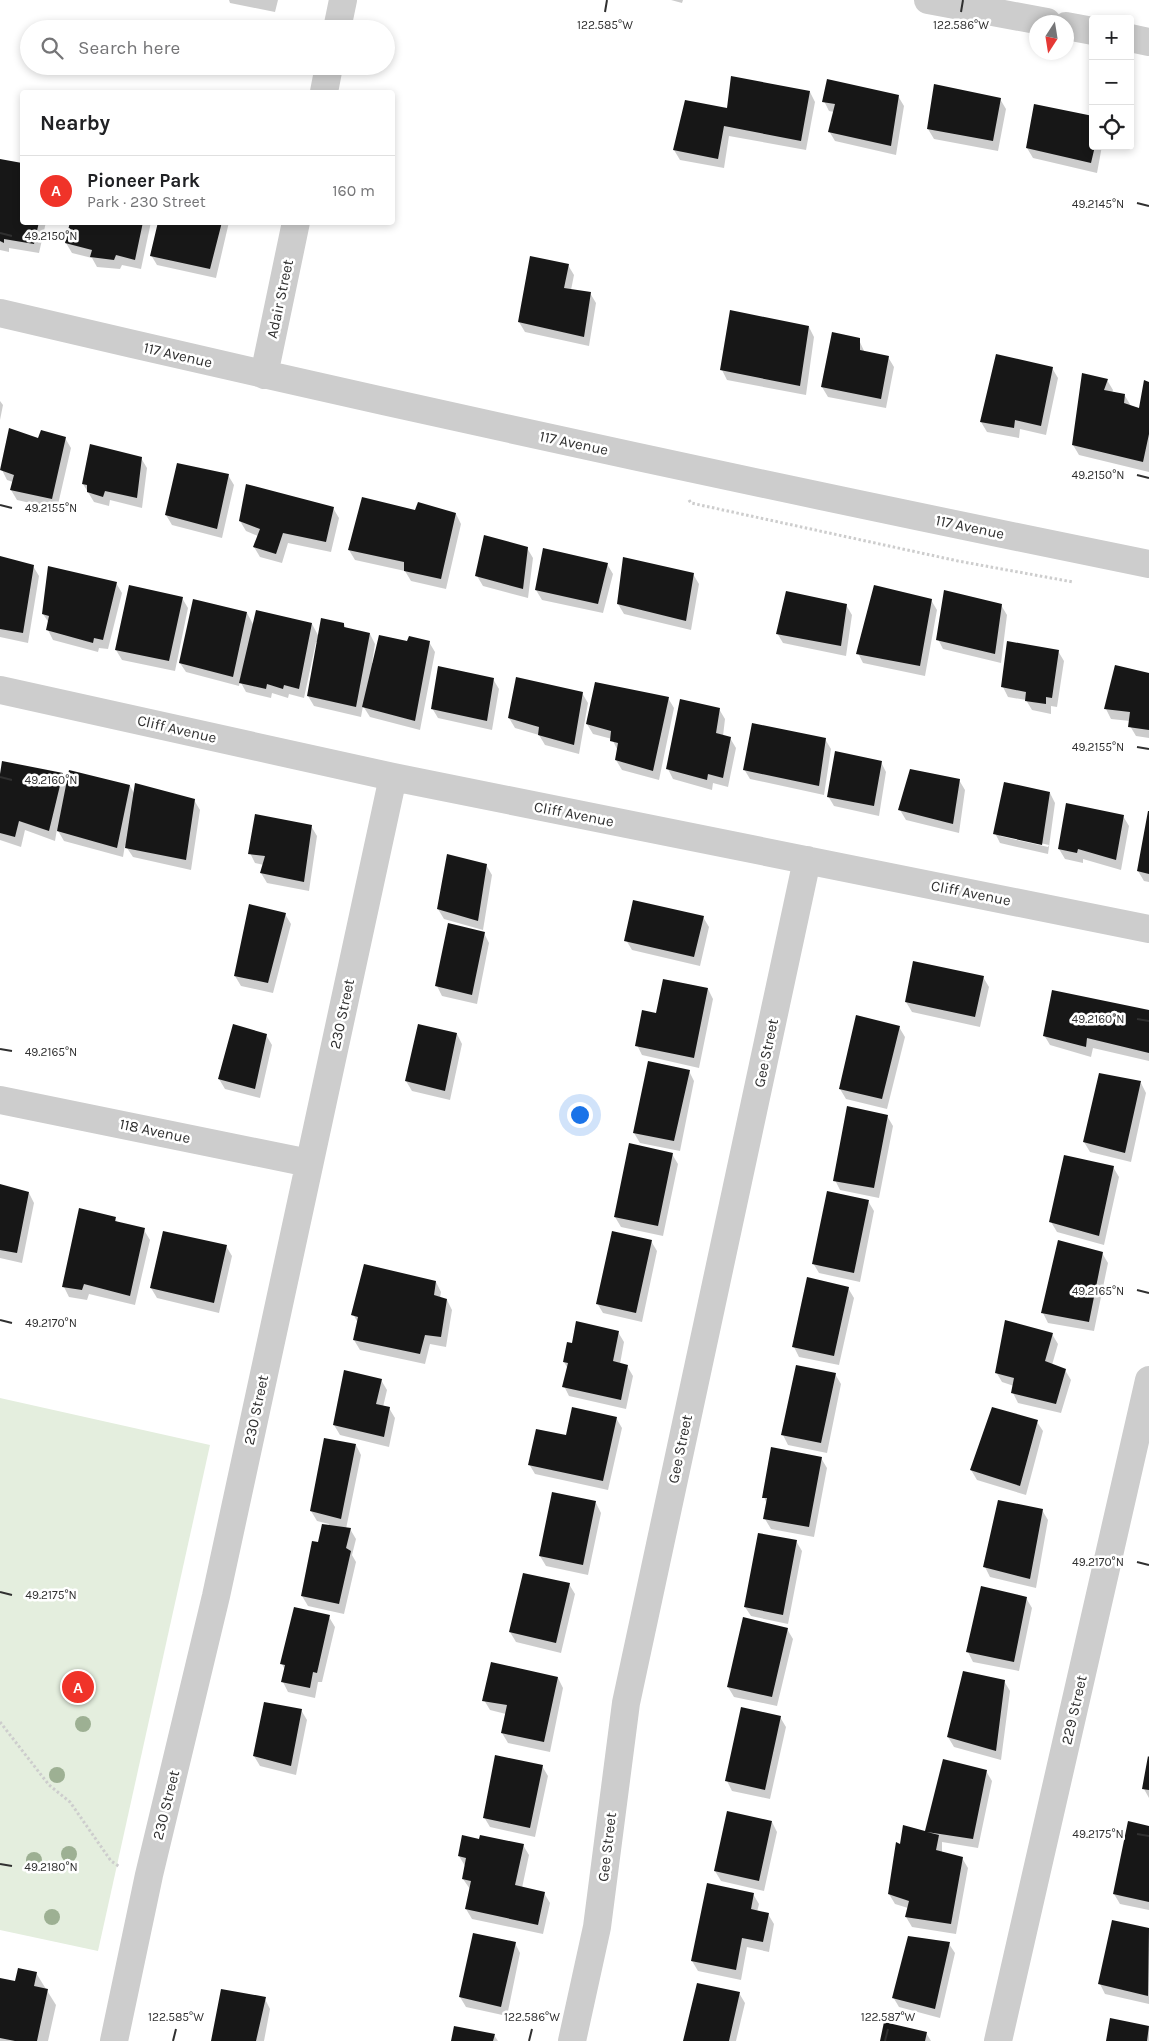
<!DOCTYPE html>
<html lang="en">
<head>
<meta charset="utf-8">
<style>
	body { margin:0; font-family:Karla,sans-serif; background:#f6f6f6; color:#202124 }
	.controls { position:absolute; right:15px; top:15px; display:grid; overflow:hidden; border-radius:5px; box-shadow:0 2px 8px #0003 }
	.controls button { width:45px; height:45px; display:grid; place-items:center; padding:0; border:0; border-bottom:1px solid #e0e0e0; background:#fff; color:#202124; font:25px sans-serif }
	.compass { position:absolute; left:1029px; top:15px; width:45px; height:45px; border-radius:50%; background:#fff; box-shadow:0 2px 8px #0003; rotate:192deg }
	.you { position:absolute; left:579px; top:1114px; width:18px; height:18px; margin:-12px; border:4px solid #fff; border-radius:50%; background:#1a73e8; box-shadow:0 0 0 8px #1a73e833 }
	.badge { display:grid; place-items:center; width:32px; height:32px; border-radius:50%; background:#f03329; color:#fff; font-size:16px; font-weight:700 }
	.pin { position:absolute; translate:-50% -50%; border:2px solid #fff; box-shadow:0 1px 5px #0006 }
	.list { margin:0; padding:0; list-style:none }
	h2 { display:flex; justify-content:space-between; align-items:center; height:65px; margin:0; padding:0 20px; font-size:21px }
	h2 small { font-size:16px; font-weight:400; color:#757577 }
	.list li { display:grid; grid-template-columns:32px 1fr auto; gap:15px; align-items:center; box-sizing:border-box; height:70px; padding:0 20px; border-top:1px solid #e0e0e0 }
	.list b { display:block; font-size:19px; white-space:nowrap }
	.list p { margin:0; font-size:16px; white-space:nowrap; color:#757577 }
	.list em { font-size:16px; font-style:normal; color:#757577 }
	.icon { flex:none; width:28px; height:28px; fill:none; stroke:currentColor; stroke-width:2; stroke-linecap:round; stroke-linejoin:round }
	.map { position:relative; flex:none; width:1149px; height:2041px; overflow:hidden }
	.search { position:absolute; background:#fff; box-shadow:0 2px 8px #0003; left:20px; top:20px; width:375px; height:55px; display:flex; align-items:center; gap:12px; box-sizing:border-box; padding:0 18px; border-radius:28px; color:#757577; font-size:19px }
	.panel { position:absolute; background:#fff; box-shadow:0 2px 8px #0003; left:20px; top:90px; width:375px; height:135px; border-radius:5px }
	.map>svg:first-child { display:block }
	.green { fill:#e4eede }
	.shadow { fill:#0003; fill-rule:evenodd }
	.building { fill:#171717 }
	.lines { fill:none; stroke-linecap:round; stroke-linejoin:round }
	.path { stroke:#cdcdcd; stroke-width:3; stroke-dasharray:2.5 2.5; stroke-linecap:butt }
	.minor { stroke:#cdcdcd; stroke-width:28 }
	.tree { fill:#9db093 }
	.ticks { fill:none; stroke:#303030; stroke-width:2 }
	.labels { text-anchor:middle; stroke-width:5; stroke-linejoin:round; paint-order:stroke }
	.street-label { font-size:15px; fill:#303030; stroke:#fff }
	.ticks-label { font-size:12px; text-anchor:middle; fill:#303030; stroke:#fff; stroke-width:5; stroke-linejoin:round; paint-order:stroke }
</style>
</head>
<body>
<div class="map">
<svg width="1149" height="2041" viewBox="0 0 1149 2041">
	<rect width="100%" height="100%" fill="#fff"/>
	<path class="green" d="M0,1398L210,1445L98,1951L0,1930Z"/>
	<path class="shadow" d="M229,0H278L275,12L230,3Z
		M671,0H683L682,3Z
		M810,92L815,102L806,150L729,136L724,168L680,160L674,150L728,110Z
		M898,96L904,106L896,155L835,141L829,131L834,112L829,111L824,101Z
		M1000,99L1006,109L998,151L934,139L928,129Z
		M1093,146H1102L1097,173L1033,158L1027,148Z
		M1,160L22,164V222H46L39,253L9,248V252L0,250Z
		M71,222H151L141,269L122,265L120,269L97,267L92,258L72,253L66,243Z
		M159,222H229L216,278L157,265L151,255Z
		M568,265L574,275L571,290L590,293L596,303L589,346L525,332L519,322Z
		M809,327L814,337L806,395L727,380L722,370Z
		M859,340L865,353L888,357L894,367L886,408L828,397L822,387Z
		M1052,368L1058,378L1046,435L1020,429L1019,438L987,432L981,422Z
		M1107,380L1113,390L1112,393L1125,396L1131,406L1140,409L1149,383V472L1079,455L1073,445Z
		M0,401L3,405L0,420Z
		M65,438L71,448L57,509L17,500L11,490L13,482L7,480L2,470L39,439Z
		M91,446L141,458L147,468L142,508L110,500L109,506L94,502L83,484Z
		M228,475L234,485L222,538L172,525L166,515Z
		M333,508L339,518L331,552L288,543L282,563L260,557L254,547L258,536L246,531L240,521Z
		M416,512L456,514L461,524L446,589L411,581L405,571L355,560L349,550Z
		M527,548L533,558L528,598L483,586L477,576Z
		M0,557L33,566L39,576L28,643L0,637Z
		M607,564L613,574L603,613L542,600L536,590Z
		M693,574L699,584L691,630L624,614L618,604Z
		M116,583L122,593L108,649L99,648L98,652L53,640L48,630L49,623L43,614Z
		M182,598L188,608L175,671L122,660L116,650Z
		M931,600L937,610L925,676L863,663L858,653Z
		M846,605L852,615L846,656L783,643L777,633Z
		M1001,605L1007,615L1001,663L943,649L938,639Z
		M247,613L254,626L312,624L319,637L344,624L346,629L370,634L375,644L372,663H374L408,643L429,642L435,652L420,730L370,717L363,706L361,717L314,706L308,696L318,642H316L304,698L289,694L288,698L272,693L271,698L246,692L240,681L239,686L186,672L180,663Z
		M1058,651L1064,661L1057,707L1051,706V714L1032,710L1026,700L1008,697L1003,687Z
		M1115,666L1149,675V738L1136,736L1130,726V721L1111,719L1106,709Z
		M493,679L499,689L492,730L438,718L432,708Z
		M582,693L588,703L579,754L545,745L539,735L515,728L509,718Z
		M668,698L674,708L659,780L622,770L616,760L618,751L612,739L593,734L587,724Z
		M719,709L725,719L723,736L730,738L736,748L728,787L713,783L712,790L673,779L668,769Z
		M825,739L831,749L824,795L750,779L744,769Z
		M881,762L886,772L879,816L834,806L828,796Z
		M63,774L68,783L130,786L135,795L194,800L200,810L191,870L133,857L125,845L123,857L64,841L57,829L55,841L25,830L21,847L0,840V781Z
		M959,780L965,790L959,833L906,820L900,810Z
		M1050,793L1055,803L1048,854L1000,843L995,833ZM1000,834L1049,845L1048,847L1000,836Z
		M1149,812V882L1144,881L1138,871Z
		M1123,816L1129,826L1121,870L1083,859V863L1065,859L1059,849Z
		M311,826L317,836L309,891L267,883L261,873L264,865L255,863L250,853Z
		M486,865L492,875L483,930L444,919L438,909Z
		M285,914L291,924L273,993L241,986L235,976Z
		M703,917L709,927L700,966L632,950L626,940Z
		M484,933L489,943L477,1004L442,996L437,986Z
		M983,977L989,987L980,1027L912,1012L906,1002Z
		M708,989L713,999L699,1068L642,1055L637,1045L657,1014Z
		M1149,1012V1061L1093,1048L1091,1057L1050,1045L1044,1035Z
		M899,1027L905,1037L887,1109L846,1099L840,1089Z
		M457,1034L462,1044L450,1100L412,1091L406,1081Z
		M266,1035L272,1045L260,1098L225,1089L219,1079Z
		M689,1071L694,1081L680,1151L640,1143L634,1133Z
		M1141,1083L1146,1093L1131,1162L1090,1152L1084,1142Z
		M887,1116L893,1126L879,1198L840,1190L835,1180Z
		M672,1154L678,1164L663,1236L621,1227L615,1217Z
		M1113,1167L1119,1177L1104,1245L1057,1232L1051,1222Z
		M0,1185L29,1193L34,1203L22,1263L0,1258Z
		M868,1201L874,1211L860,1282L819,1273L813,1263Z
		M115,1218L118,1224L144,1230L150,1240L135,1305L89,1294L87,1300L69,1297L64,1287Z
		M651,1241L657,1251L642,1322L603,1313L597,1303Z
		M226,1246L232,1256L219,1313L157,1298L151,1288Z
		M1102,1253L1108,1263L1094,1331L1048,1323L1043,1313Z
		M436,1282L441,1292L440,1298L447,1300L452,1310L446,1347L430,1344L425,1364L360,1350L354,1340L358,1323L353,1314Z
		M848,1288L854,1298L839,1365L799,1357L794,1347Z
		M618,1332L624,1342L620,1364L627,1366L633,1376L626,1409L569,1396L564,1386L568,1369L564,1362L573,1344Z
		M1052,1334L1058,1344L1052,1365L1065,1370L1071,1380L1061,1413L1018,1403L1013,1393L1014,1386L1002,1382L996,1372Z
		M835,1374L841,1384L827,1453L788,1445L783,1435Z
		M381,1380L387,1390L383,1407L389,1408L395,1418L389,1447L340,1435L334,1425Z
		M616,1418L622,1428L608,1490L535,1474L529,1464L567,1437Z
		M1037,1422L1043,1431L1026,1495L977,1480L971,1470Z
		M356,1445L361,1455L346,1529H350L356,1539L352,1555L356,1562L344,1614L308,1606L302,1596L319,1543L329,1524L317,1521L311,1511Z
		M821,1458L827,1468L814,1537L771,1529L765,1519L767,1504L764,1497Z
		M596,1503L601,1513L588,1575L546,1566L540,1556Z
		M1042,1510L1048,1520L1036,1588L990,1577L985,1567Z
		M796,1541L802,1551L788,1624L751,1616L745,1607Z
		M569,1584L575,1594L561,1653L516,1642L510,1632Z
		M1026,1598L1032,1608L1019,1671L973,1662L968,1652Z
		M329,1617L335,1627L322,1682H318L315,1698L288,1692L283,1682L285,1670L282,1664Z
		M787,1629L793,1639L777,1706L734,1697L728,1687Z
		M558,1678L563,1688L550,1752L508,1743L502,1733L506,1714L490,1710L484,1700Z
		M1004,1681L1010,1691L1001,1760L954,1747L948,1737Z
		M301,1710L307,1720L296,1775L260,1766L254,1756Z
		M780,1717L786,1727L770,1799L732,1791L727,1781Z
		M1149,1758V1798L1144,1789Z
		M542,1766L548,1776L535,1837L490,1827L484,1817Z
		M986,1771L992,1781L978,1848L942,1842V1853L962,1858L968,1868L956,1934L912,1927L906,1917L908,1908L895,1904L889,1894L926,1833Z
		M772,1822L777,1832L764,1891L721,1881L715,1871Z
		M1149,1828V1910L1120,1904L1114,1894Z
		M523,1845L529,1855L522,1888L544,1893L550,1903L543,1934L472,1919L466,1909L470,1889L463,1879L465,1866L459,1856Z
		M753,1894L759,1904L757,1912L768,1914L774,1924L769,1952L747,1947L741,1980L698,1971L692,1961Z
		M1113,1921L1149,1929V2004L1105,1994L1100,1984Z
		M515,1943L520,1953L507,2016L466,2007L460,1997Z
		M949,1944L955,1953L940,2018L899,2007L893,1997Z
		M36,1973L56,2005L48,2041H0V1979L16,1983Z
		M739,1993L745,2003L736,2041H685Z
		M265,1999L270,2009L264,2041H212Z
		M1111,2020L1149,2027V2041H1107Z
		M926,2033L931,2041H881Z
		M494,2035L498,2041H452Z"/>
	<path class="building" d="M731,76L810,91L801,141L724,126L718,159L673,150L685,100L727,108Z
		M827,79L899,95L891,146L828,132L835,104L822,102Z
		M934,84L1001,98L993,141L927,129Z
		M1034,104L1093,116V146H1095L1091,163L1026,148Z
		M0,159L22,163V222H39L34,244L4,239V243L0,241Z
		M70,222H143L135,260L116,255L114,260L90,257L92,250L65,243Z
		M158,222H222L210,269L150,256Z
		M530,256L569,264L564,288L591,292L584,337L518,322Z
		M730,310L809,326L800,386L720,370Z
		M832,332L860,338V350L889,356L881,399L821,387Z
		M996,354L1053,367L1041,426L1015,420L1014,428L980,422Z
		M1082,373L1108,379L1104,390L1125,394L1124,403L1139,408L1144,380L1149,382V434L1143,462L1072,445Z
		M9,428L38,438L41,430L66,437L52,499L10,490L14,475L0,470Z
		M90,444L142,457L137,498L105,491L103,497L87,492V485L82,484Z
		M177,463L229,474L217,529L165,515Z
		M246,484L334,507L326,542L283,533L276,554L253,547L260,529L239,521Z
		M362,497L415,510L418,502L456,513L441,579L404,571V562L348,550Z
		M484,535L528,547L523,589L475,576Z
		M543,548L608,563L598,604L535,590Z
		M0,556L34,565L23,633L0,629Z
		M623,557L694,573L686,621L617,604Z
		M48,566L117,582L103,640L94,638L93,643L46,630L49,616L42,614Z
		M129,585L183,597L169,661L115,650Z
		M874,585L932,599L920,666L856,654Z
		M944,590L1002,604L995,654L936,640Z
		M786,591L847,604L841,646L776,634Z
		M193,599L247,612L233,677L179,663Z
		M256,610L312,623L299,689L284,685L283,689L267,684L266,689L239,683Z
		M321,618L344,623V627L370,633L356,707L307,696Z
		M379,635L407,641L409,636L430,641L415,721L362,707Z
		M1007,641L1059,650L1052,698L1046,697V704L1025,701L1026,692L1001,687Z
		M1115,665L1149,673V730L1128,727L1130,712L1104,709Z
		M438,666L494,678L487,721L431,709Z
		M516,677L583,692L574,745L538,735L539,727L508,718Z
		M595,682L669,697L653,771L615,760L618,743L610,741L611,731L586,724Z
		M680,699L720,708L716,733L731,737L723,778L708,774L707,780L666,769Z
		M752,723L826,738L819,786L743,770Z
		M835,751L882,761L874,806L827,797Z
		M2,761L63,773L49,831L19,821L15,837L0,833V774Z
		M910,769L960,779L953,824L898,810Z
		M69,770L130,785L117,848L57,831Z
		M1004,782L1050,792L1042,845L993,834Z
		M135,783L195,799L186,860L125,848Z
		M1066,803L1124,815L1116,860L1078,849L1077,853L1058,849Z
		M1148,811H1149V874L1137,871Z
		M255,814L312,825L304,882L260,873L265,856L248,854Z
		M447,854L487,864L478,921L437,909Z
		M633,900L704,916L694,957L624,941Z
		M249,904L286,913L268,983L234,976Z
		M448,923L485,932L472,995L435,986Z
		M913,961L984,976L975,1017L905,1002Z
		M663,979L708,988L694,1058L635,1046L642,1010L656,1013Z
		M1052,990L1149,1010V1053L1087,1038L1086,1047L1043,1036Z
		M856,1015L900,1026L882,1099L839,1089Z
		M233,1024L267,1034L255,1089L218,1079Z
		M418,1024L457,1033L445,1091L405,1081Z
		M648,1061L690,1070L674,1141L633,1133Z
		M1099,1073L1141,1081L1125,1153L1083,1142Z
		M847,1106L888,1115L874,1188L833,1181Z
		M629,1143L673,1153L658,1226L614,1217Z
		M1064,1155L1114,1166L1099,1236L1049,1222Z
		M0,1184L29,1192L17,1253L0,1250Z
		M827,1191L869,1200L854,1273L812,1264Z
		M79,1208L116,1217L115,1221L145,1228L130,1296L84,1284L82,1290L62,1287Z
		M163,1231L227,1245L214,1303L150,1288Z
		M612,1231L652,1240L636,1313L596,1304Z
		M1058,1240L1103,1252L1089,1322L1041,1313Z
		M364,1264L436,1281L434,1295L447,1299L441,1337L425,1335L420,1354L353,1340L358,1317L351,1315Z
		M807,1277L849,1287L834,1356L792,1347Z
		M1005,1320L1053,1333L1045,1361L1066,1369L1056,1404L1011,1393L1014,1378L995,1373Z
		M576,1321L619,1331L613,1361L628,1365L621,1400L562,1387L568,1363L563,1362L567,1342L572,1343Z
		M796,1365L836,1373L821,1443L781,1435Z
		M344,1370L382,1379L376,1404L390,1407L384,1437L333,1425Z
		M572,1407L617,1417L603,1481L528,1465L536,1429L566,1435Z
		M992,1407L1038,1420L1020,1486L970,1470Z
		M324,1438L356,1444L341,1519L310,1511Z
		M771,1447L822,1457L809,1527L763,1519L767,1498H762Z
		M552,1492L596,1501L583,1565L539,1556Z
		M998,1500L1043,1509L1030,1579L983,1567Z
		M322,1524L351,1528L346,1548L351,1551L339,1604L301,1596L312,1541L318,1542Z
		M758,1533L797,1540L783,1615L744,1607Z
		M523,1573L570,1583L556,1643L509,1632Z
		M981,1586L1027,1597L1014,1662L966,1652Z
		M294,1607L330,1615L317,1673L313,1672L310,1688L281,1682L285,1665L280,1664Z
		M743,1617L788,1628L772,1697L727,1687Z
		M491,1662L558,1677L544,1742L501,1733L507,1705L482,1701Z
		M963,1671L1005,1680L996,1751L947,1737Z
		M264,1702L302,1709L291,1766L253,1756Z
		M741,1707L781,1716L765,1790L725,1781Z
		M495,1755L543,1765L530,1828L483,1818Z
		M1148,1756L1149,1757V1790L1142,1789Z
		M943,1759L987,1770L973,1839L927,1832L939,1835L936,1850L963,1857L951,1924L905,1917L909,1901L888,1894L896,1842L900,1844L903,1825L925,1831Z
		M727,1811L772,1821L759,1881L714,1871Z
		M1128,1821L1149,1826V1902L1113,1894Z
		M462,1835L479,1839L480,1835L524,1844L515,1885L545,1892L538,1925L465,1909L471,1881L462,1879L466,1858L458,1856Z
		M707,1883L754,1893L751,1909L769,1913L763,1942L742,1938L736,1970L691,1961Z
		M1112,1920L1149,1928L1148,1996L1098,1984Z
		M473,1933L516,1942L501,2007L459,1997Z
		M908,1936L950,1942L935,2009L892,1998Z
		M18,1968L37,1972L34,1986L48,1989L37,2041H15L0,2038V1978L15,1981Z
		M697,1983L740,1992L729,2041H683Z
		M221,1989L266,1997L256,2041H211Z
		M1110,2018L1149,2026L1147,2041H1106Z
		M884,2022L927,2032L925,2041H880Z
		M454,2026L495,2034L493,2041H451Z"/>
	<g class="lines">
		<path class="path" d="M689,500L691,503L958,561L1073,582
			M0,1722L49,1785L70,1802L111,1861L120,1867"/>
		<path class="minor" d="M928,0L1047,22
			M1066,26L1093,31
			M337,29L343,0
			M1130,38L1149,42
			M324,92L329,66
			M0,313C382,403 765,486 1149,564
			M264,375L296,222
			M0,690L393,777L1149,929
			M0,1100L309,1163
			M114,2041L149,1875L216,1596L393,777
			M572,2041L597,1927L626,1703L807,860
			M998,2041L1149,1380"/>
	</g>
	<g class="tree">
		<circle cx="83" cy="1724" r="8"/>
		<circle cx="57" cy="1775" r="8"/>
		<circle cx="69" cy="1854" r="8"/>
		<circle cx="34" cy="1860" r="8"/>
		<circle cx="52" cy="1917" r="8"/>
	</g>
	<path class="ticks" d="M605,12L607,0M961,12L963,0M1137,203L1149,206M0,233L12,236M1137,475L1149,478M0,505L12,508M1137,747L1149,749M0,777L12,780M1137,1019L1149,1021M0,1049L12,1051M1137,1290L1149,1293M0,1320L12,1323M1137,1562L1149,1565M0,1592L12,1595M1137,1834L1149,1836M0,1864L12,1866M173,2041L176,2029M529,2041L532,2029M885,2041L888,2029"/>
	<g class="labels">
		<g class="street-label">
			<text transform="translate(280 299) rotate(-78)" y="5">Adair Street</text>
			<text transform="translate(178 355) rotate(13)" y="5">117 Avenue</text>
			<text transform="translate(574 443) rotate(12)" y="5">117 Avenue</text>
			<text transform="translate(970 527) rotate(12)" y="5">117 Avenue</text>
			<text transform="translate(177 729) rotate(13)" y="5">Cliff Avenue</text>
			<text transform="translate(574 814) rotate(11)" y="5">Cliff Avenue</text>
			<text transform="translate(971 893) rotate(11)" y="5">Cliff Avenue</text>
			<text transform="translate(342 1014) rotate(-78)" y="5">230 Street</text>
			<text transform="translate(766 1053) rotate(-78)" y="5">Gee Street</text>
			<text transform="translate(155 1131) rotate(12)" y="5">118 Avenue</text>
			<text transform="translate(256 1410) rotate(-78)" y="5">230 Street</text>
			<text transform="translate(680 1449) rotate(-78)" y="5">Gee Street</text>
			<text transform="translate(1074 1710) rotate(-77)" y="5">229 Street</text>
			<text transform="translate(166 1805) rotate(-76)" y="5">230 Street</text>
			<text transform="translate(607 1847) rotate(-83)" y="5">Gee Street</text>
		</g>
	</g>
	<g class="ticks-label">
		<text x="605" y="29">122.585°W</text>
		<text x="961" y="29">122.586°W</text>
		<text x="1098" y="208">49.2145°N</text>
		<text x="51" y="240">49.2150°N</text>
		<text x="1098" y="479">49.2150°N</text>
		<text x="51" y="512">49.2155°N</text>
		<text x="1098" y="751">49.2155°N</text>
		<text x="51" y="784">49.2160°N</text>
		<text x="1098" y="1023">49.2160°N</text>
		<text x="51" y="1056">49.2165°N</text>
		<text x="1098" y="1295">49.2165°N</text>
		<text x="51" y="1327">49.2170°N</text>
		<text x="1098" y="1566">49.2170°N</text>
		<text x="51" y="1599">49.2175°N</text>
		<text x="1098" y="1838">49.2175°N</text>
		<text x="51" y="1871">49.2180°N</text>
		<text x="176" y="2021">122.585°W</text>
		<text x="532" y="2021">122.586°W</text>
		<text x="888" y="2021">122.587°W</text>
	</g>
</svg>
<div class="controls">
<button>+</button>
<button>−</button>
<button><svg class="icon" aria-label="locate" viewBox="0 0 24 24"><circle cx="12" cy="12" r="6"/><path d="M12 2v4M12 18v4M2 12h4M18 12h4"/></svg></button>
</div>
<svg class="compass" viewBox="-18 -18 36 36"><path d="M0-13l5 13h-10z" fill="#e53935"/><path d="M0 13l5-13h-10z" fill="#757577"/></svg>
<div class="you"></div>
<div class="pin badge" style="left:78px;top:1687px">A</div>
<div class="search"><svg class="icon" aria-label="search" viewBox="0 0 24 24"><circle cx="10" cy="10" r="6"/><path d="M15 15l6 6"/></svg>Search here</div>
<section class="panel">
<h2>Nearby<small></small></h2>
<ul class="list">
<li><span class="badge">A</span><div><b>Pioneer Park</b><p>Park · 230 Street</p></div><em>160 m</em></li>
</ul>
</section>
</div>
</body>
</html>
